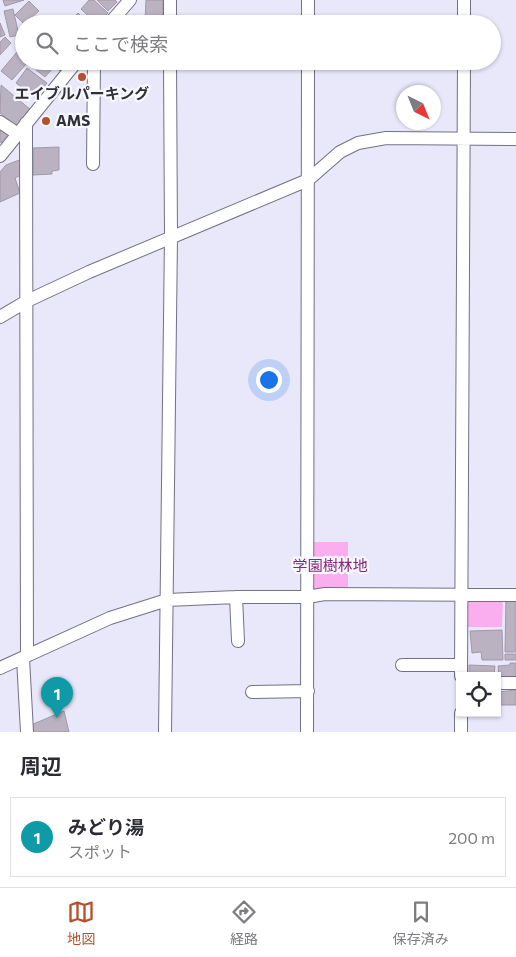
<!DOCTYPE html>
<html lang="ja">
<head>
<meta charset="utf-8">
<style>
	body { margin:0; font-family:Commissioner,"Noto Sans JP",sans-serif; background:#f2f2f3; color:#2b2b33 }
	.controls { position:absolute; right:15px; bottom:15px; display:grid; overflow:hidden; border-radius:0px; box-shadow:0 1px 4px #0004 }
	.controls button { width:45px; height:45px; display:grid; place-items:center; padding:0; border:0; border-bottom:1px solid #e1e1e2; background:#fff; color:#2b2b33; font:25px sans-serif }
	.compass { position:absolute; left:396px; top:85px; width:45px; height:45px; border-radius:50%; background:#fff; box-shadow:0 1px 4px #0004; rotate:137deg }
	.you { position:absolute; left:268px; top:379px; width:18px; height:18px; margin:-12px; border:4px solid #fff; border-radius:50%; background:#1a73e8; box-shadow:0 0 0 8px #1a73e833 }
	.badge { display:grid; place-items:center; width:32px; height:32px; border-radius:50%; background:#b7502a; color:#fff; font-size:16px; font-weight:700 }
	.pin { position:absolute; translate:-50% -41px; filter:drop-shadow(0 1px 2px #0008) }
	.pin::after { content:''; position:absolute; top:26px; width:18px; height:15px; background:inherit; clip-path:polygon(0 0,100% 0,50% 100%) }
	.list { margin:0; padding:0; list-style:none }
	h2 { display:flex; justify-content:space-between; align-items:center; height:65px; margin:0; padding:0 20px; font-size:21px }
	h2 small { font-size:16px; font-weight:400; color:#7c7c81 }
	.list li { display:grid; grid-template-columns:32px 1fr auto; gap:15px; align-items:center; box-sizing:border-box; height:80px; margin:0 10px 10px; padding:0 10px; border:1px solid #e1e1e2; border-radius:0px }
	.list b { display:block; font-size:19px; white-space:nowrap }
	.list p { margin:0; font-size:16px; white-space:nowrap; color:#7c7c81 }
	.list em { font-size:16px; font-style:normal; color:#7c7c81 }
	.icon { flex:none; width:28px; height:28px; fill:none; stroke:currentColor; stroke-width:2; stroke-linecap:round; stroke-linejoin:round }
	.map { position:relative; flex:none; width:516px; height:732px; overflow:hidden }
	.search { position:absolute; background:#fff; box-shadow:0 1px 4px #0004; left:15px; right:15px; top:15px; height:55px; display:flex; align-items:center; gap:12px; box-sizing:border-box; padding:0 18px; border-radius:28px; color:#7c7c81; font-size:19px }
	.sheet { height:155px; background:#fff }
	nav { display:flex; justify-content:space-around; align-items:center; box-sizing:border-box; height:70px; border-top:1px solid #e1e1e2; background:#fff; font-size:14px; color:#7c7c81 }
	nav a { display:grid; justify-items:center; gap:2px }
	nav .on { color:#b7502a }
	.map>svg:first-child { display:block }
	.green { fill:#fbaeef }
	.building { fill:#bab1c1; stroke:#a198a8 }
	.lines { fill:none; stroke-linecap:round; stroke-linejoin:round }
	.minor-casing { stroke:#727181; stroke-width:14 }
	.minor { stroke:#fff; stroke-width:12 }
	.poi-dot { fill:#b7502a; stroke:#f7f7fe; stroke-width:2 }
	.labels { text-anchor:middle; stroke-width:4.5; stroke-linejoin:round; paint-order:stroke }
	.poi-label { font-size:15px; font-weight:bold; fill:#302f36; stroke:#f7f7fe }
	.park-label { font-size:15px; fill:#84287a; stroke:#f7f7fe }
</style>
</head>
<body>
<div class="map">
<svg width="516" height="732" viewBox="0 0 516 732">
	<rect width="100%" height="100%" fill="#e9e8fb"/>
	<path class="green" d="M311,542H348V591H313Z
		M465,599L503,600L502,627H466Z"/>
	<path class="building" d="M3,0H24L5,6Z
		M89,0H94L108,13L97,24L81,9Z
		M97,0H115L117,2L108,11Z
		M146,0H163V15L145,20Z
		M29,1L39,11L24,24L15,15Z
		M13,9L19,35L10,37L4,11Z
		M78,13L89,24H73L70,21Z
		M40,17L47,24H34Z
		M0,23L5,35L0,37Z
		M24,35V47L18,42Z
		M5,37L11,43L0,55V42Z
		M17,52L24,58V61L28,62L12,80L1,71Z
		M30,61H40L35,68L29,63Z
		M44,61H48L54,67L45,77L36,70Z
		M49,61H64L67,63L60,71Z
		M27,68L47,83L36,98L16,83Z
		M1,85L31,110L17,127L0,113Z
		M0,128L8,134L2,143L0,142Z
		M59,147V170L52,171V174L33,175V148Z
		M22,159L21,175L15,178L20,193L0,202V172L6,165Z
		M506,598H516V652H505Z
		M502,630L503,660H482L481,652L472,653L470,631Z
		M505,654H516V660H505Z
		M510,663H516V677L499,678L498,666L510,665Z
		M469,665L495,666L494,676H469Z
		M516,690V705H497L498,692Z
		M64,711L69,732H32L31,725Z"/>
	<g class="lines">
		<g class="minor-casing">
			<path id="minor" d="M170,0V24
				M308,0V24
				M109,24L130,0
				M464,24V0
				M0,122L18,134
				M26,123L27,656
				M0,156L77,61
				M93,164L94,61
				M0,317L27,301L89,272L308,180L340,152L358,143L386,138L516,139
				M236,597L238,641
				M23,658L27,732
				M402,665H461
				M0,668L110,618L167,600L236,597H307L325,594L516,595
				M461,676L464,61
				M497,683H516
				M252,692L308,691
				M461,713V732
				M165,732L171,237L170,61
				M307,732L308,61"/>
		</g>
		<use href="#minor" class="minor"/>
	</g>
	<g class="poi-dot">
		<circle cx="82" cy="77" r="5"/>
		<circle cx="46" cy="121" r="5"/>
	</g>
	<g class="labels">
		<g class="poi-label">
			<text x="82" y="99">エイブルパーキング</text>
			<text x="56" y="126" text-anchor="start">AMS</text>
		</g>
		<g class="park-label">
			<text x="330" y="571">学園樹林地</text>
		</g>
	</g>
</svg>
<div class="controls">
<button><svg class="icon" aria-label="locate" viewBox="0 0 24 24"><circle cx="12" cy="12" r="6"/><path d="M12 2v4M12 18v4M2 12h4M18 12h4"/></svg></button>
</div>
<svg class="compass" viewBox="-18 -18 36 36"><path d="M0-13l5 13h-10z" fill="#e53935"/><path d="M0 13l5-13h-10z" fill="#7c7c81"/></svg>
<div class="you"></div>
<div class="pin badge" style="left:57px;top:718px;background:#0f9aa8">1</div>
<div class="search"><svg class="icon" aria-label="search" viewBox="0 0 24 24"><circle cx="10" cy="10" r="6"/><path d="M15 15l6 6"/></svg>ここで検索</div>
</div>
<section class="sheet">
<h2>周辺<small></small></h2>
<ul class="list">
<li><span class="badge" style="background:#0f9aa8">1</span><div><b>みどり湯</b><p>スポット</p></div><em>200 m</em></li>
</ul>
</section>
<nav>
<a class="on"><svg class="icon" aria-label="map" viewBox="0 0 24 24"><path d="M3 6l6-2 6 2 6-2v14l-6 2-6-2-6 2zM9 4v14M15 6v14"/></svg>地図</a>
<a><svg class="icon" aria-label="directions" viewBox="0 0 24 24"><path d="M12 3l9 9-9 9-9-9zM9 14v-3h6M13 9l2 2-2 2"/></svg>経路</a>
<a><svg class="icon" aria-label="saved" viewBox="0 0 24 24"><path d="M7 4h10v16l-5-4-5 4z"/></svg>保存済み</a>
</nav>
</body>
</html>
